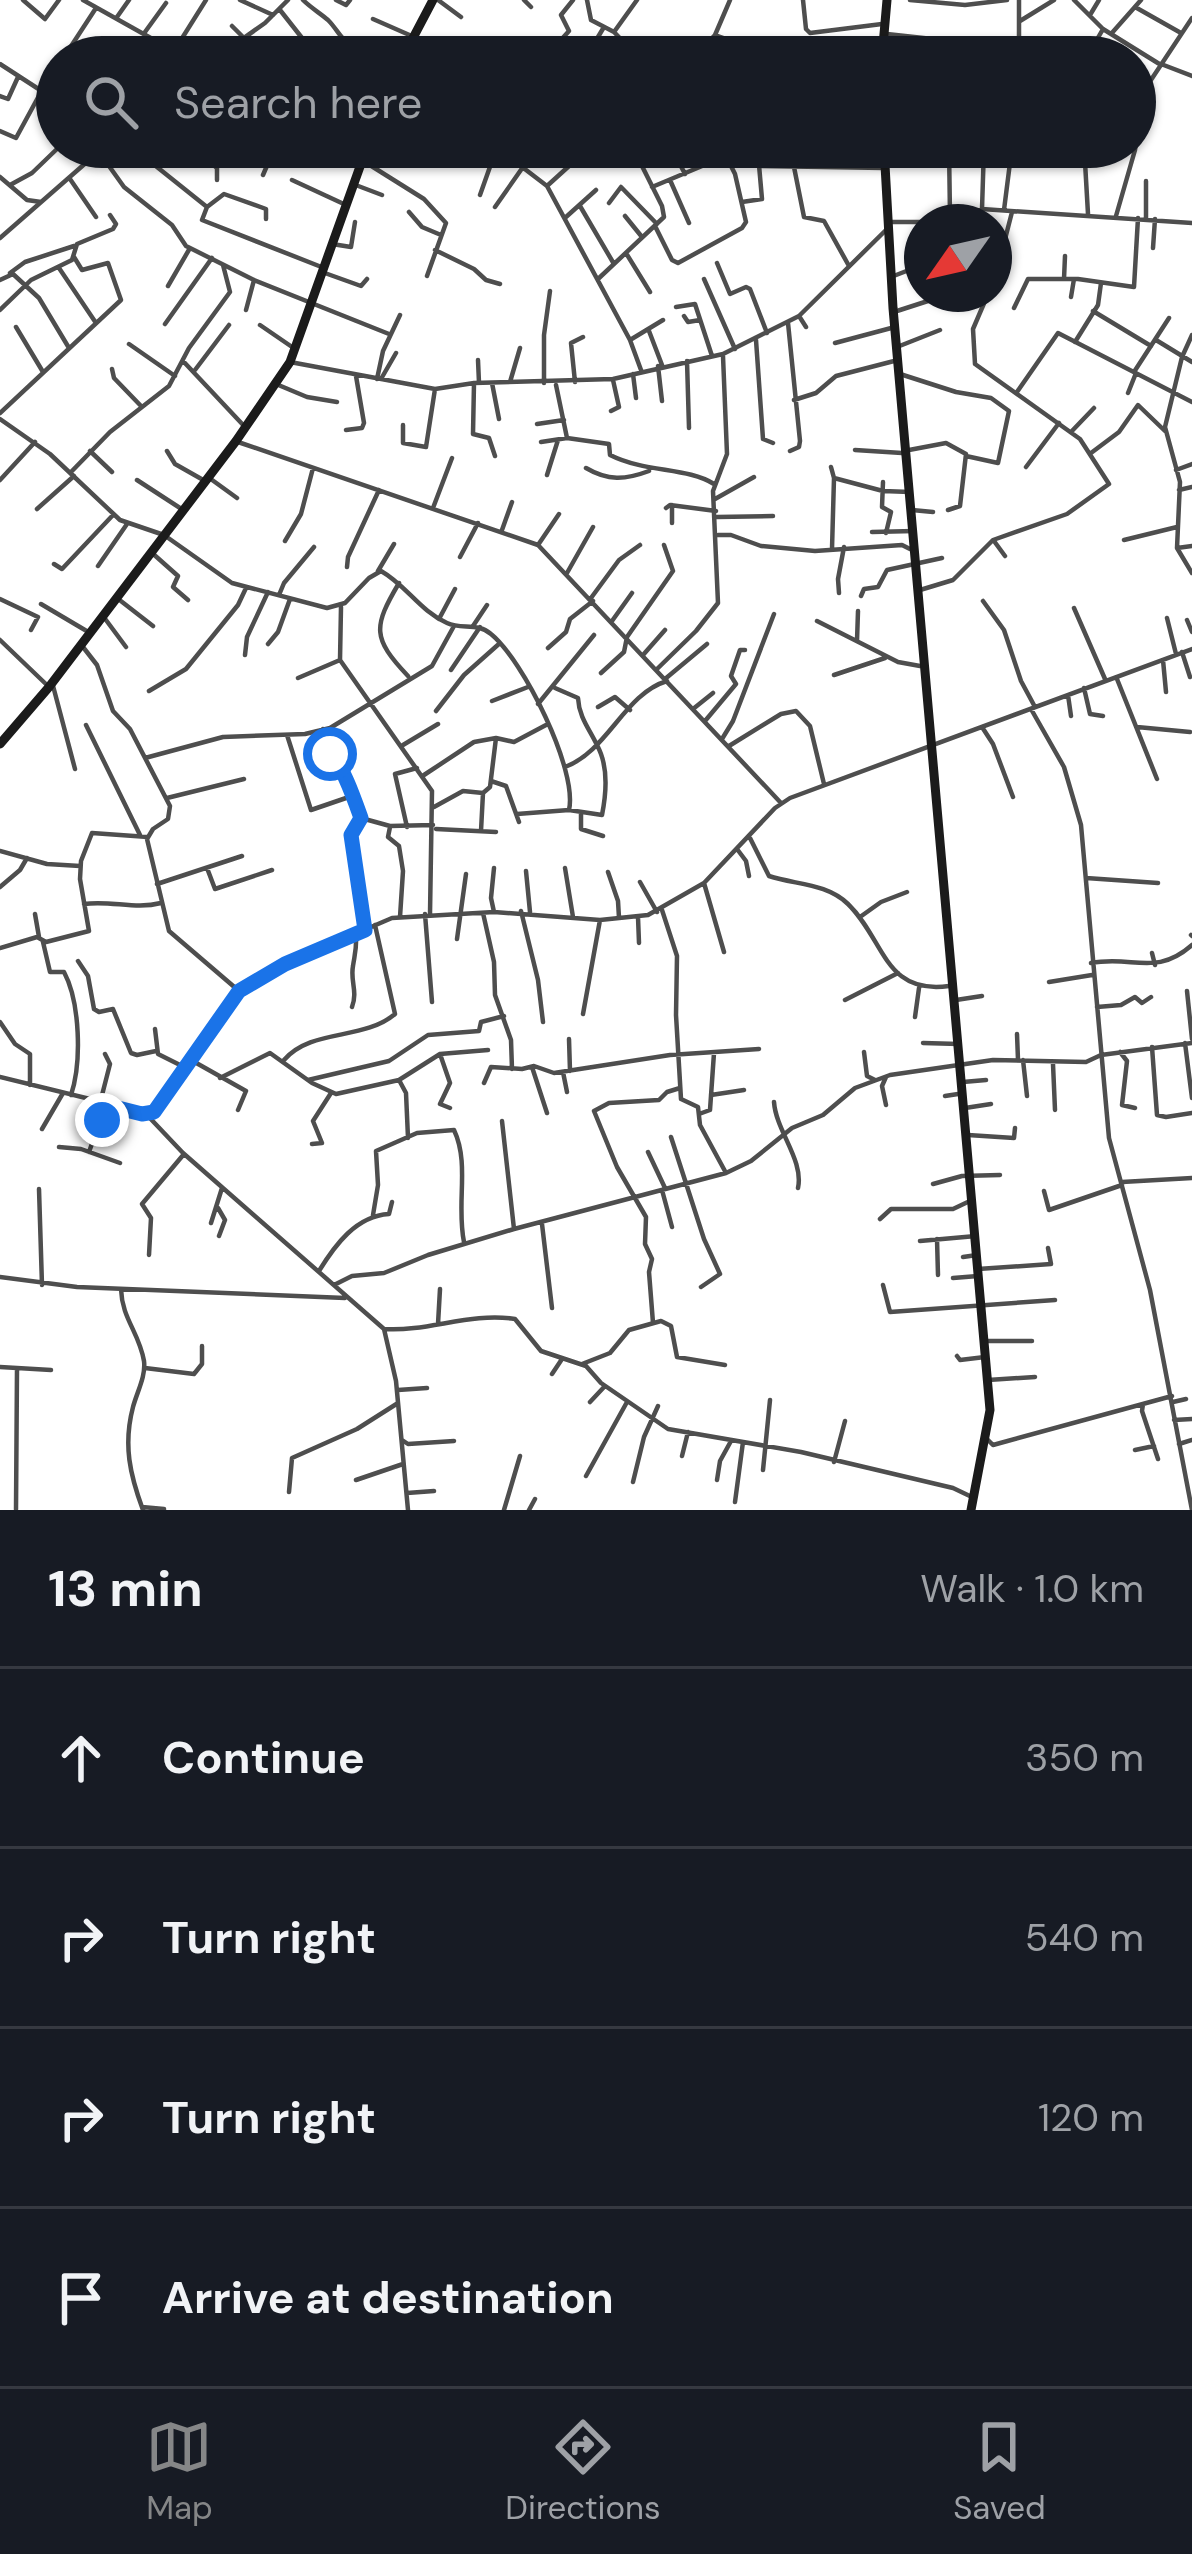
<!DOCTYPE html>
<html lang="en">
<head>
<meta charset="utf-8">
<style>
	body { margin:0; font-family:"DM Sans",sans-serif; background:#20242c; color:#f1f3f6 }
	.compass { position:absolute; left:904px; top:204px; width:108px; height:108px; border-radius:50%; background:#171b24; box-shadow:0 3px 9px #0004; rotate:236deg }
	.stop { position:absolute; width:36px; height:36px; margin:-27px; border:9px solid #1a73e8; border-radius:50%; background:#fff }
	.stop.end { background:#1a73e8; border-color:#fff; box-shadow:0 3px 12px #0008 }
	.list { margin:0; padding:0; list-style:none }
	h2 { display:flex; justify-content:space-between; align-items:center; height:156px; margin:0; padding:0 48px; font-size:51px }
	h2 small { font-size:39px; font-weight:400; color:#9ea1a6 }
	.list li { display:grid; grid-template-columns:78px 1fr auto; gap:36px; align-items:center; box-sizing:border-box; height:180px; padding:0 48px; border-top:3px solid #363941 }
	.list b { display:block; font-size:45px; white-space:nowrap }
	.list em { font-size:39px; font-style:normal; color:#9ea1a6 }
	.icon { flex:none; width:66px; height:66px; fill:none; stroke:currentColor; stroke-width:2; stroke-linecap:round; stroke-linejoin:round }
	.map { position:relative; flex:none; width:1192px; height:1510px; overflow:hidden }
	.search { position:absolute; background:#171b24; box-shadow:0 3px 9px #0004; left:36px; right:36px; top:36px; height:132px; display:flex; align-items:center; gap:30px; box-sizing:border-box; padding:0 42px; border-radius:66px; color:#9ea1a6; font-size:45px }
	.sheet { height:876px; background:#171b24 }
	nav { display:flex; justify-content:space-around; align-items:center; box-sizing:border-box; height:168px; border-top:3px solid #363941; background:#171b24; font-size:33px; color:#9ea1a6 }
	nav a { display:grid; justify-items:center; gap:6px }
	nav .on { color:#858687 }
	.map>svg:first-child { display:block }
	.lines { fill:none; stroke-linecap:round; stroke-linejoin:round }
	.street { stroke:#4e4e4e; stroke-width:4.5 }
	.secondary { stroke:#1b1b1b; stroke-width:9 }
	.route { stroke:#1a73e8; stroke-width:15 }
</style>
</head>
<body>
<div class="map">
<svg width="1192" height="1510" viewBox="0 0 1192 1510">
	<rect width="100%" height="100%" fill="#fff"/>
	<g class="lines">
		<path class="street" d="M23,0L45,19L59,0
			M83,0L174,51
			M240,0L273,15
			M303,0C311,8 320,13 328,20C342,34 344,51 367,45L388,57
			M336,0L346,5L350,0
			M438,0L461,17
			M524,0L531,7
			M587,0L591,20L614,32L638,57
			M803,0L806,29L810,33L882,24
			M910,0L965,5L1007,0
			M1019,0V57
			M1074,0L1103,29L1161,65
			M1135,7L1181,33
			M280,10L317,57
			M1090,15L1099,0
			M117,17L129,0
			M373,19L414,37
			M1020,21L1054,0
			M232,26L244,38
			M145,32L166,3
			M614,32L637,0
			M887,34L969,43L970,57
			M1111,34L1141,0
			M715,35L746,46L880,56
			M560,41L569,31L561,15L573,0
			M237,43L253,57
			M410,45L431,57
			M64,57L96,8
			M132,57L145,36
			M183,57L174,51L206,0
			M217,57L265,23L288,0
			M351,57L359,47
			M491,57L502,43
			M586,57L604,27
			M694,57L715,35L730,0
			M1087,57L1103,29
			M0,64L57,101
			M1161,64L1192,76
			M40,91L57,66
			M0,96L8,99L18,77
			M0,131L16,138L41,92
			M132,147L207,207
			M191,147L217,168V180
			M246,147L248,149
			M305,147L357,157L424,199L446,223L427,276
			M496,147L547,186L630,340L641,370
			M671,147L685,174
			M749,147L752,161L762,166L884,168
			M949,147L950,216
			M99,152L124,187L172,225L186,246L254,280L389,334
			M618,162L623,147
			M1085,162L1088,214
			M794,167L804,217L824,221L849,266
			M263,175L275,147
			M0,177L27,200L41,202
			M70,179L96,217
			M292,180L346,205
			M670,180L689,223
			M1146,181V218
			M353,184L382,195
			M10,185L32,173L59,147
			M547,186L590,147
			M652,187L726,156L735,174L746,222L742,228L678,263L672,260L655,226
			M480,195L497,147
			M742,202L762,199L759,165
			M609,203L621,187L657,224
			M580,206L614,264
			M495,207L537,147
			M982,209L984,147
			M1004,210L1012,147
			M409,212L422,227L441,235
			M625,216L642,237
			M1116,216L1135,150L1145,89L1192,18
			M566,217L596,190
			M266,219V209L224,194L207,207L202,220L324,268
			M888,222H923L982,209L1192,223
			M0,238L104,147
			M332,244L351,247L355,222
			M1153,248L1155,219
			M435,250L474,269L486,280L500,284
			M626,253L650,292
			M717,263L730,294L746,287L750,289L767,333
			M59,268L96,323
			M322,272L361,286L367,279
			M10,273L25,262L74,246
			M891,277L922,265
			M598,279L664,217L662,206L637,156L638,147
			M704,279L735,349
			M1064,279L1065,256
			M0,280L13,274L39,298L69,348
			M994,282L1012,212
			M168,286L190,248
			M1071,297L1074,279
			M676,307L695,304L712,356
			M1014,308L1028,279H1078L1134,287L1138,218
			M0,310L31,280L72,260L77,244L113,229L116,224L110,215
			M246,310L254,280
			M897,311L931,300L933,294
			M1093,311L1151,346
			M684,316L688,322L700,320
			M799,316L806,327
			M788,323L800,441L799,447L790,451
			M165,324L212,258
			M260,325L295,349
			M16,327L43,372
			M649,331L662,365
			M1192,335L1182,357L1165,427L1180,482L1177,548L1192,573
			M630,340L663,320
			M756,340L763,439L773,443
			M1156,340L1192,362
			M1075,342L1098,305L1101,283
			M835,343L895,327
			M129,344L175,376
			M897,347L940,330
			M478,360L479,383
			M183,361L245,427
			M687,361L689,428
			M290,362L435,389L474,383L613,379L723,354L799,316L887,229
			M658,366L662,401
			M112,369L114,378L141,406
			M195,370L229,325
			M1134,372L1169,318
			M633,374L636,398
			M900,374L956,392L991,398L1009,411L998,463L966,456
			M377,379L383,351L400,315
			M381,379L396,353
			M510,382L520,348
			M575,382L571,343L583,337
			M474,383L473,434L489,438L495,456
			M492,383L499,419
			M544,383V335L550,291
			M276,384L307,397L337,402
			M556,385L567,438
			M1017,392L1058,333L1192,402
			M1128,393L1136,373
			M794,400L816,393L836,376L898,360
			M611,411L619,407L613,380
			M0,413L121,300L108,263L82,270L74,257
			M0,419L50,454L120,520L164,535L232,583L327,608L345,603L369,578L381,571C406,585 420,611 447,623C462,630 477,622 491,634C523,660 578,770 569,810
			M537,424L564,420
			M403,425V443L426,447L435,389
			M346,430L362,428L364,423L356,376
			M1071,432L1094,408
			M238,442L538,545L781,803
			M541,442L567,438L609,444L610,455C646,473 687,467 714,484
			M855,450L902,453
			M909,450L946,443L966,454L960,506L948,510
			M90,451L112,472
			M167,451L175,464L205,481
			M1091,453L1119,432L1138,405L1165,431
			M831,467L834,478L883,491L910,492
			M1026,467L1059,423
			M586,468C608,481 625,480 649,471
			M1176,470L1192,464
			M72,471L110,432L169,386L189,348L230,292L223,265
			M547,475L558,440
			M208,477L237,498
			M0,480L35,442
			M137,480L183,510
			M883,482L882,507L891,512L886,533
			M1179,490L1192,487
			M715,499L754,477
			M433,508L452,458
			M666,508L670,505L716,511
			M37,509L74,476
			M912,510L933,512
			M717,517L773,516
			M672,523V505
			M502,530L512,502
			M872,532L914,531
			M718,535H731L761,546L815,551L902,545L910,549
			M1124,540L1177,527
			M285,541L301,514L313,468
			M994,541L1005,556
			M538,545L559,514
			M1177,548L1192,546
			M832,549L834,478
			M151,552L178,576L173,587L188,600
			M460,557L478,523
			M54,564L62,569L113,515
			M98,566L127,524
			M347,567L348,557L379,490
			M378,571L394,544
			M567,573L593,527
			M399,583C373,627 372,638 408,676
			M920,590L953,580L993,540L1067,514L1109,484L1080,439L975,364L973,329L988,294
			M839,593L838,579L844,547
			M279,595L284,583L314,547
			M861,596L864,589L878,587L887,570L942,558
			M117,598L153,626
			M591,598L619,560L640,545
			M0,599L38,617L31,630
			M983,601L1004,630L1021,681L1035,707
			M41,604L90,633
			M341,607L340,660L432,791L430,914
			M1074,608L1105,679
			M103,616L126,647
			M1167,618L1176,654
			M439,619L455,589
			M1187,620L1192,632
			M612,621L632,593
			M817,621L898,662L920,666
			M473,626L487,605
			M0,640L49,687
			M857,641L858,611
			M268,644L278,632L290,599
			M83,647L97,665L113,711L130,729L170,806L168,819L153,829L147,839L169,931L239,991
			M548,648L566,632L570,619L593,601
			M1182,652L1190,677
			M245,655L247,637L268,592
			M643,655L665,630
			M1163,660L1166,692
			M451,670L480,627
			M656,670L696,631L718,603L713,491L727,454L723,356
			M601,673L624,652L627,637L673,571L664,545
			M834,675L885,658
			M298,678L340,660
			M665,679L707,644
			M1117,679L1157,779
			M52,682L75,769
			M1084,688L1090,714L1103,716
			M149,691L186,669L238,605L246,588
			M1068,695L1071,716
			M492,701L528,687
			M538,704L594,635
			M598,707L615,697L630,710
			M693,709L713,693
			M1031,709L1064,767L1081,825L1109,1138L1150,1290L1192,1510
			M436,711L464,675L500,643
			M705,721L736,684L731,676L740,650H745
			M86,725L140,835
			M982,727L993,744L1013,797
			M1137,727L1190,732
			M323,729L329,753L343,768L350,797L361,818L390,826L433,825
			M287,735L311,810L349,797
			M722,739L733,721L774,614
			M403,745L438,724
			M729,746L781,714L796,711L810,726L824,784
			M145,758L223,737L305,734L330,728L432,666L454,626
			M565,767C608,751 624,694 667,681
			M424,775L474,742L496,738
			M491,781L506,786L519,822
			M167,798L244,779
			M434,807L463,791L483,793
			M581,812V829L603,836
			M517,814L569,810L602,815C606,795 608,773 601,754C593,733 579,720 578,698L555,688
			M361,818L351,835L364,927
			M390,827L388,837L399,846L403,871L400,917
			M407,827L395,774L417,768
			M436,829L496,832
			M481,831L483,793L490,787L496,738L514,742L546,725
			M750,838L769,876C796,885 826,883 848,904C885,940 884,995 949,986
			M737,849L746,861L749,876
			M0,851L47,864L80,866
			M207,868L215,889L272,870
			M494,868L491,898L494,912
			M565,868L573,917
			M526,871L530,912
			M608,872L618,901L619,918
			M1086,878L1158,883
			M640,882L657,912
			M704,883L724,952
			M157,884L242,856
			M0,887L20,870L27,858
			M84,904C111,900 135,910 161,903
			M662,910L677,956L676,1015L681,1099L698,1107L700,1125L726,1173
			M521,911L538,980L543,1022
			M483,913L494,962L495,995L511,1040L512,1069
			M35,914L39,937
			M425,914L432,1002
			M638,917L639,943
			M860,917L881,902L907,892
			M1191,935L1192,936
			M457,939L466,874
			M43,942L50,972H64C80,1002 82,1062 71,1095
			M0,948L37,937L46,942L89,931L80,879L81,861L92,833L148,837
			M1152,953L1155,965
			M78,961L88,976L94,1009L99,1012L113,1009L131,1053L137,1055L156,1051
			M1091,963C1133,955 1156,977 1192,945
			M1049,982L1092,975
			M1187,991L1192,1039
			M845,1000L898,973
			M956,1000L982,996
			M352,1007C358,991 350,981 353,966C355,953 357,947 356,934
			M1097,1007L1121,1005L1135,997L1142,1003L1151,997
			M583,1014L600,920
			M915,1017L919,988
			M0,1022L15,1044L30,1054V1085
			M155,1029L158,1054L186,1068
			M1017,1034L1018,1060
			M569,1039L570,1071
			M923,1043L959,1044
			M1185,1043L1192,1098
			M1152,1047L1157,1115L1166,1117L1192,1113
			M864,1052L867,1076L875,1080
			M1120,1052L1127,1061L1122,1105L1135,1108
			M440,1054L450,1083L440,1104L450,1108
			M191,1060L246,1091L238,1110
			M284,1060C312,1028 363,1041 395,1014L375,925
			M1023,1060L1027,1096
			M1053,1064L1055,1110
			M532,1067L547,1113
			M563,1072L567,1092
			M0,1077L151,1114L160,1108L228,1002L285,964L392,918L494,912L600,920L648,915L704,883L775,808L790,798L1192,649
			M220,1078L270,1053L312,1083L336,1094L399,1080L440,1054L488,1050
			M308,1080L389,1061L428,1035L479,1031L481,1022L504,1016
			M399,1080L406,1093L408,1138
			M963,1082L986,1080
			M484,1083L491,1067L522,1069L534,1066L554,1073L670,1055L759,1049
			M711,1095L744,1090
			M945,1096L958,1094
			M774,1102C776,1131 804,1160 798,1188
			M100,1103L110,1064L105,1054
			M886,1105L882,1086L886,1077
			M965,1108L991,1104
			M699,1114L710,1110L714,1053
			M147,1115L183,1153L384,1329L396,1381L408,1510
			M502,1121L514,1229
			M42,1129L63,1093
			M968,1135L1014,1138L1015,1128
			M671,1137L704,1239L720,1274L701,1287
			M312,1144L322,1143L313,1121L331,1093
			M59,1147L81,1149L120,1163
			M89,1152L105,1107
			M648,1152L665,1188
			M1122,1182L1192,1178
			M933,1184L962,1176L1000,1175
			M39,1189L42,1285
			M662,1190L672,1227
			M1044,1191L1049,1210L1122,1185
			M218,1208L225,1220L219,1236
			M373,1215L378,1185L376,1151L417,1133L454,1130C470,1164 456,1204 464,1242
			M880,1219L891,1209H953L972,1200
			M211,1223L222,1188
			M542,1224L552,1308
			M937,1239L938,1275
			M920,1241L976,1236
			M149,1255L151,1218L142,1204L184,1154
			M963,1257L977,1255
			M978,1269L1051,1264L1048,1248
			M319,1271C335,1245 356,1216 389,1214L392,1202
			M0,1277L77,1287L345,1298
			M953,1278L978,1276
			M334,1285L352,1276L384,1273L428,1255L514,1229L726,1173L751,1161L792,1128L823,1115L855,1088L890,1075L993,1060L1086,1062L1101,1055L1192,1043
			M883,1285L890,1312L1055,1300
			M121,1289C122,1319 139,1332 144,1361C146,1376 137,1392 133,1407C123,1445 130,1475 143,1510
			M653,1323L649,1272L652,1259L645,1244L646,1217L617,1167L594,1111L609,1103L659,1100L667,1092L680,1088
			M438,1324L440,1289
			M384,1329C428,1332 470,1312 515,1319L541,1351L586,1366L601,1383L668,1429L801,1452L953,1488L974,1498
			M984,1341H1032
			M957,1356L960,1360L985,1357
			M582,1364L610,1353L629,1330L661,1321L671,1326L677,1357L725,1365
			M0,1367L51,1370
			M145,1368L194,1374L202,1364V1346
			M552,1374L562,1359
			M988,1380L1035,1377
			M398,1390L427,1388
			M590,1402L605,1386
			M1173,1402L1186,1399
			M1143,1404L1142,1411L1158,1459
			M1174,1420L1192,1419
			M987,1439L993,1445L1172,1396
			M402,1440L408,1444L454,1441
			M1179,1444L1192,1440
			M1135,1450L1154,1446
			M682,1456L688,1432
			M834,1462L845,1421
			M763,1470L770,1400
			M586,1476L627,1402
			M356,1480L403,1464
			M717,1480L720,1461L731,1441
			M633,1482L644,1437L658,1406
			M289,1492L292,1458L357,1429L398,1403
			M407,1493L434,1491
			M735,1502L743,1442
			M142,1507L164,1509
			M16,1509L17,1368
			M504,1510L520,1456
			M529,1510L535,1499"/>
		<path class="secondary" d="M403,57L433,0
			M882,57L887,0
			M884,147L893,308L990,1410L971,1510
			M0,744L49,687L236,441L290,362L367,147"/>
	</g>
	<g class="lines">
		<path class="route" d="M102,1120L106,1105L142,1114L154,1112L239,991L285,964L365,930L351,835L361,818C355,801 342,763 330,754"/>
	</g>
</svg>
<svg class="compass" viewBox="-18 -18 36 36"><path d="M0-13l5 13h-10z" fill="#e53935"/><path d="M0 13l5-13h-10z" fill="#9ea1a6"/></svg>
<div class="stop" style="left:330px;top:754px"></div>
<div class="stop end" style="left:102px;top:1120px"></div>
<div class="search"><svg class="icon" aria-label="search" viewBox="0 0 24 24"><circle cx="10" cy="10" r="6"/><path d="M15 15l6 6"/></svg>Search here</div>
</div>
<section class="sheet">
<h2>13 min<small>Walk · 1.0 km</small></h2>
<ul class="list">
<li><svg class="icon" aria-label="ahead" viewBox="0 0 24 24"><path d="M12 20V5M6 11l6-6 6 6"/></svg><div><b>Continue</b></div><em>350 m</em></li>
<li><svg class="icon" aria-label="right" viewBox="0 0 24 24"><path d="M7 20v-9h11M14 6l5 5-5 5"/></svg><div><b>Turn right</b></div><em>540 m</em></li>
<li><svg class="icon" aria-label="right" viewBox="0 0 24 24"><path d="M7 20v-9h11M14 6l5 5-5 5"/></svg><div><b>Turn right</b></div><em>120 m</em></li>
<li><svg class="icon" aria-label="arrive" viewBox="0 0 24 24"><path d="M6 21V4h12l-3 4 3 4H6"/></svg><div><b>Arrive at destination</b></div></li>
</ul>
</section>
<nav>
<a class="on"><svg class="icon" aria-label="map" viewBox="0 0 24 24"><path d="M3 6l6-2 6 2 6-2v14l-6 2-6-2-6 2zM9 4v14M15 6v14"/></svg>Map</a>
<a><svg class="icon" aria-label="directions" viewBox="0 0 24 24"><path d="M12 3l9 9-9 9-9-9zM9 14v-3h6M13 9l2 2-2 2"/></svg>Directions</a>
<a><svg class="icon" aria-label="saved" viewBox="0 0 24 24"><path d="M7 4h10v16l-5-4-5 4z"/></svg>Saved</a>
</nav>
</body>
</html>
